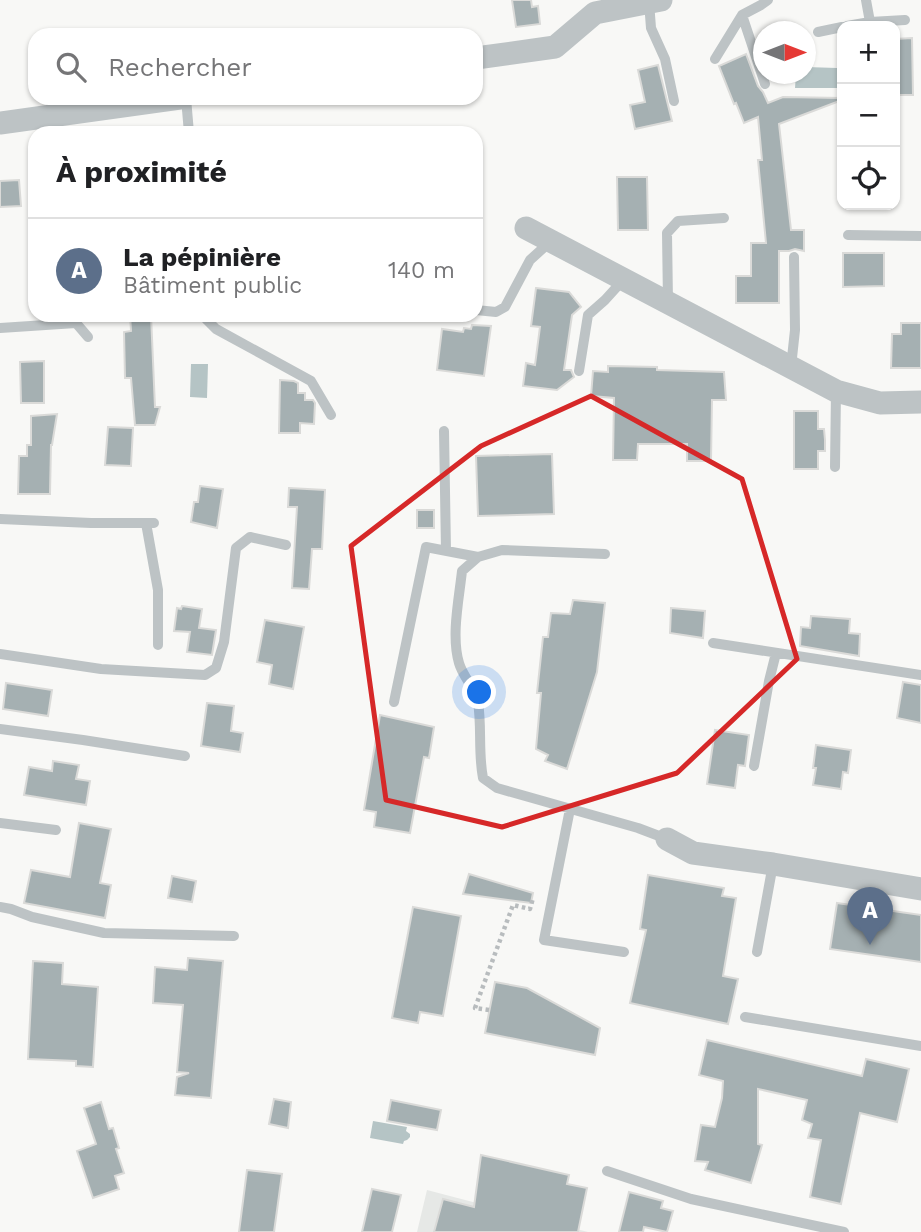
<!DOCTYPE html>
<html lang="fr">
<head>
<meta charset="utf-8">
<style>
	body { margin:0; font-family:"Work Sans",sans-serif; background:#f6f6f6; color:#202124 }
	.controls { position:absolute; right:21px; top:21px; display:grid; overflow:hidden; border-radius:14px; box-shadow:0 2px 5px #0004 }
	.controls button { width:63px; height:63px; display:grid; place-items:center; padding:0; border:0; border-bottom:2px solid #e0e0e0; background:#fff; color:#202124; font:35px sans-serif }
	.compass { position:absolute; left:753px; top:21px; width:63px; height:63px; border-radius:50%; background:#fff; box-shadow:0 2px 5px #0004; rotate:90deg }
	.you { position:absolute; left:480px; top:693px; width:24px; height:24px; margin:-18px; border:5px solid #fff; border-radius:50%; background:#1a73e8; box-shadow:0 0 0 10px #1a73e833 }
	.badge { display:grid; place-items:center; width:46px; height:46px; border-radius:50%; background:#d3413b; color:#fff; font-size:23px; font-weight:700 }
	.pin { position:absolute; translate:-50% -58px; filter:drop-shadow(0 2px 4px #0008) }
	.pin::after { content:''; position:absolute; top:37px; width:24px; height:21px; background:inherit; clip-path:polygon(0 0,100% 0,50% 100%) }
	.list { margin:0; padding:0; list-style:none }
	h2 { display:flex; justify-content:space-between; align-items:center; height:91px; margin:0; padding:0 28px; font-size:30px }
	h2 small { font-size:23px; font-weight:400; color:#757577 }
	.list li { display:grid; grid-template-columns:46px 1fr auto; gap:21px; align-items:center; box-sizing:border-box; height:105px; padding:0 28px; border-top:2px solid #e0e0e0 }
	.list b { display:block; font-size:26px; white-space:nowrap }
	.list p { margin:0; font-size:23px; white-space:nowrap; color:#757577 }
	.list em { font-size:23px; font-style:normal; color:#757577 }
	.icon { flex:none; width:38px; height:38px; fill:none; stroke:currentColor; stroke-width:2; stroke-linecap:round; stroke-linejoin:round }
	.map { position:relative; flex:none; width:921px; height:1232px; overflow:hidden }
	.search { position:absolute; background:#fff; box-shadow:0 2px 5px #0004; left:28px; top:28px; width:455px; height:77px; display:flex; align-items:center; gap:18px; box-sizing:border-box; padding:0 24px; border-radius:21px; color:#757577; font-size:26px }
	.panel { position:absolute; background:#fff; box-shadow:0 2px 5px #0004; left:28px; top:126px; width:455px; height:196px; border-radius:21px }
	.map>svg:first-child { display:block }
	.built { fill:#e6e8e6 }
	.water { fill:#b5c4c5 }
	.building { fill:#a5b0b2; stroke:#dadad8; stroke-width:2 }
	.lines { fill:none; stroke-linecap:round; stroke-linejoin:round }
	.path { stroke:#b8bcbe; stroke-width:4.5; stroke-dasharray:3.5 3.5; stroke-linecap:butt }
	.lane { stroke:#bdc3c5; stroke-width:10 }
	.street { stroke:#bdc3c5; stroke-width:23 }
	.marked { fill:none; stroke:#d62828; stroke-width:5; stroke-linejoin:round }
</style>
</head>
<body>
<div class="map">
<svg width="921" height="1232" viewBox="0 0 921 1232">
	<rect width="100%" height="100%" fill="#f8f8f6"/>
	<path class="built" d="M427,1190L588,1232H417Z"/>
	<path class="water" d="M806,67L837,68V88H795L796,74H806Z
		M191,364H208L207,398L190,397Z
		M373,1121L407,1127L406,1131L410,1134V1137L407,1140L404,1141L403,1144L370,1138Z"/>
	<path class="building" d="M512,0H531L532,7L538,6L540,24L516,27Z
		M912,38L913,95H895V39Z
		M746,54L758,86L763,92L768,103L783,97L842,98V100L779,124L791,230H804V251L795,249L789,251H779V303H736V276H751V243H766L758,160H762L758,117L744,123L736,103L734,104L719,66Z
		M658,65L672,121L635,129L630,105L645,102L638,70Z
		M617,177H647L648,230H618Z
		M19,180L21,206L0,207V181Z
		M843,253H884V286L843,287Z
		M536,288L569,292L581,307L572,315L564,370H571L574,377L557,390L523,386L526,363L535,365L540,327L531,326Z
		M130,315H151L155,407H160L155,425H135L131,378H125L124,332L131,331Z
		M901,323H921V368H891L892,334H901Z
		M472,325L491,326L484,376L437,370L442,329L463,332L464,328L471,329Z
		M44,361V403H21L20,362Z
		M608,366L657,367V370L724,372L726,400H712L711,461H687V444H638L637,460H613L614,398L591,396L593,371L608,372Z
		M280,380L294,381L298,383V393H305V400H313L315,403L314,424L300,423V433H279Z
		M794,411H818V429H824L825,440V451H818V469H794Z
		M57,414L52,445H51L50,494H18L19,456H27V445H31V416Z
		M108,427L133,428L131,466L105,465Z
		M552,454L554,514L478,516L476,456Z
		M200,486L223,489L217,528L191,522L194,502H198Z
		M289,488L325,490L322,549H312L309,589L292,588L297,507H288Z
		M417,510H434V528H417Z
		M573,600L605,603L597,672L567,769L545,761L548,755L536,749L541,693H537L543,637H548L551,613L570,614Z
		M182,606L202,609L199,628L216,630L212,655L187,652L190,632L174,631L177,608L181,609Z
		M671,608L705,611L703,638L670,633Z
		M811,616L850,619L849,633L860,634L859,656L800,646L801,627L810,628Z
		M265,620L304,627L293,689L269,684L272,665L257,662Z
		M903,682L921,685V723L897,718Z
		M6,683L52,690L48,716L3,709Z
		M207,703L234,706L231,731L243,733L240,752L201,746Z
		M380,715L434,727L429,758L424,757L410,833L374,827L376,812L364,810Z
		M715,730L749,735L745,766L738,765L735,788L707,784Z
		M816,745L851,750L848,773L843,772L841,789L813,785L816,768H813Z
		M53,761L79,765L76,779L90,781L86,805L24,795L29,767L52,771Z
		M79,823L111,829L100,883L111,885L105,918L24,903L31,870L70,877Z
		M469,874L533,893L531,903L463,894Z
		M648,875L724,888L722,896L736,898L723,976L738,979L728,1024L630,1003L646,930L640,929Z
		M172,876L196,881L192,902L168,898Z
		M837,903L921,915V962L830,949Z
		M413,907L461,916L443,1016L420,1012L418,1023L392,1018Z
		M188,958L223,961L211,1098L175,1095L177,1077L189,1073L177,1072L183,1005L153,1003L155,967L187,970Z
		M33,961L63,963L62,984L98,987L93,1067L76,1066V1061L28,1059Z
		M495,982L527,988L600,1028L595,1055L485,1033Z
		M707,1040L862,1076L866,1059L909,1069L897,1122L860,1113L841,1204L810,1197L821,1140L808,1138L812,1124L802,1120L807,1100L758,1089V1144L762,1145L751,1183L705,1170L708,1162L695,1161L701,1125L715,1127L722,1098L723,1081L699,1075Z
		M274,1099L291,1102L288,1128L269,1124Z
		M391,1100L441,1110L437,1130L387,1121Z
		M101,1102L109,1129L113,1128L119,1148L116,1149L124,1173L115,1176L119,1189L93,1198L77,1151L96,1144L84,1108Z
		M481,1155L569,1175L567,1184L587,1188L578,1232H434L443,1199L474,1207Z
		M247,1170L282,1174L274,1232H239Z
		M372,1189L401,1195L392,1232H362Z
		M629,1192L663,1201L661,1208L673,1211L667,1232L644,1227L643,1232H619Z"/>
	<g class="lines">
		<path class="path" d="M489,1010L475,1008L513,905L530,909L533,898"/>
		<path class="lane" d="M866,0L870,22L905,20
			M649,2L651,28L665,59L674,101
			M742,15L765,84
			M847,26L870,22
			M818,32L842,27
			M715,59L742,15L761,5L768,0
			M186,98L189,133
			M848,235L921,236
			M668,302L667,233L678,221L724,218
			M476,310L496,312L505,307L530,260L551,241
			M205,315L206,319L216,329L311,381L331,415
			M0,328L76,323L88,337
			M791,367L795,330L794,257
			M579,371L588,315L605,300L624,279
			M444,431L446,551
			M835,467L836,391
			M0,519L91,523H154
			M146,523L158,590V645
			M605,554L502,550L478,557L462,571C459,599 451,636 459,663C463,677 475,688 478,702C482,727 478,753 483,778L497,788L638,828L667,839
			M713,643L921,675
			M0,654L101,669L205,675L216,668L224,642L236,548L250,537L286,545
			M394,702L426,547L478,557
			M0,729L83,740L185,756
			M754,766L769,681L776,653
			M570,809L544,940L624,952
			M0,823L56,830
			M0,907L11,909L32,917L104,933L234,936
			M757,952L773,864
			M745,1017L921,1046
			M607,1171L691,1199L844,1232"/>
		<path class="street" d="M476,58L555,47L595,13L661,0
			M0,123L180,98
			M526,228L836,391L880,403L921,402
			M667,839L693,853L773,864L921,889"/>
	</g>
	<path class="marked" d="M591,396L742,479L797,659L677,773L502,827L386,800L351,546L481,446Z"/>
</svg>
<div class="controls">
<button>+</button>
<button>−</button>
<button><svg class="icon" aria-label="locate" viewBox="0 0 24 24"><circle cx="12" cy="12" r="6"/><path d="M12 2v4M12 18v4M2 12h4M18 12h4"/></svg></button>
</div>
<svg class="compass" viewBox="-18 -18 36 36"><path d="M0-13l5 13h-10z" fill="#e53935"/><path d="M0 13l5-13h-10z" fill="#757577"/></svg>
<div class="you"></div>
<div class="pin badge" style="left:870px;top:945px;background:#5c6f8a">A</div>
<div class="search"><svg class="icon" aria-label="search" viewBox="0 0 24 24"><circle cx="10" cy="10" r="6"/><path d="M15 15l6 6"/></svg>Rechercher</div>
<section class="panel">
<h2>À proximité<small></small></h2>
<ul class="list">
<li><span class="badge" style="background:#5c6f8a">A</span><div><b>La pépinière</b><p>Bâtiment public</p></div><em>140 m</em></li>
</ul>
</section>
</div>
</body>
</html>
